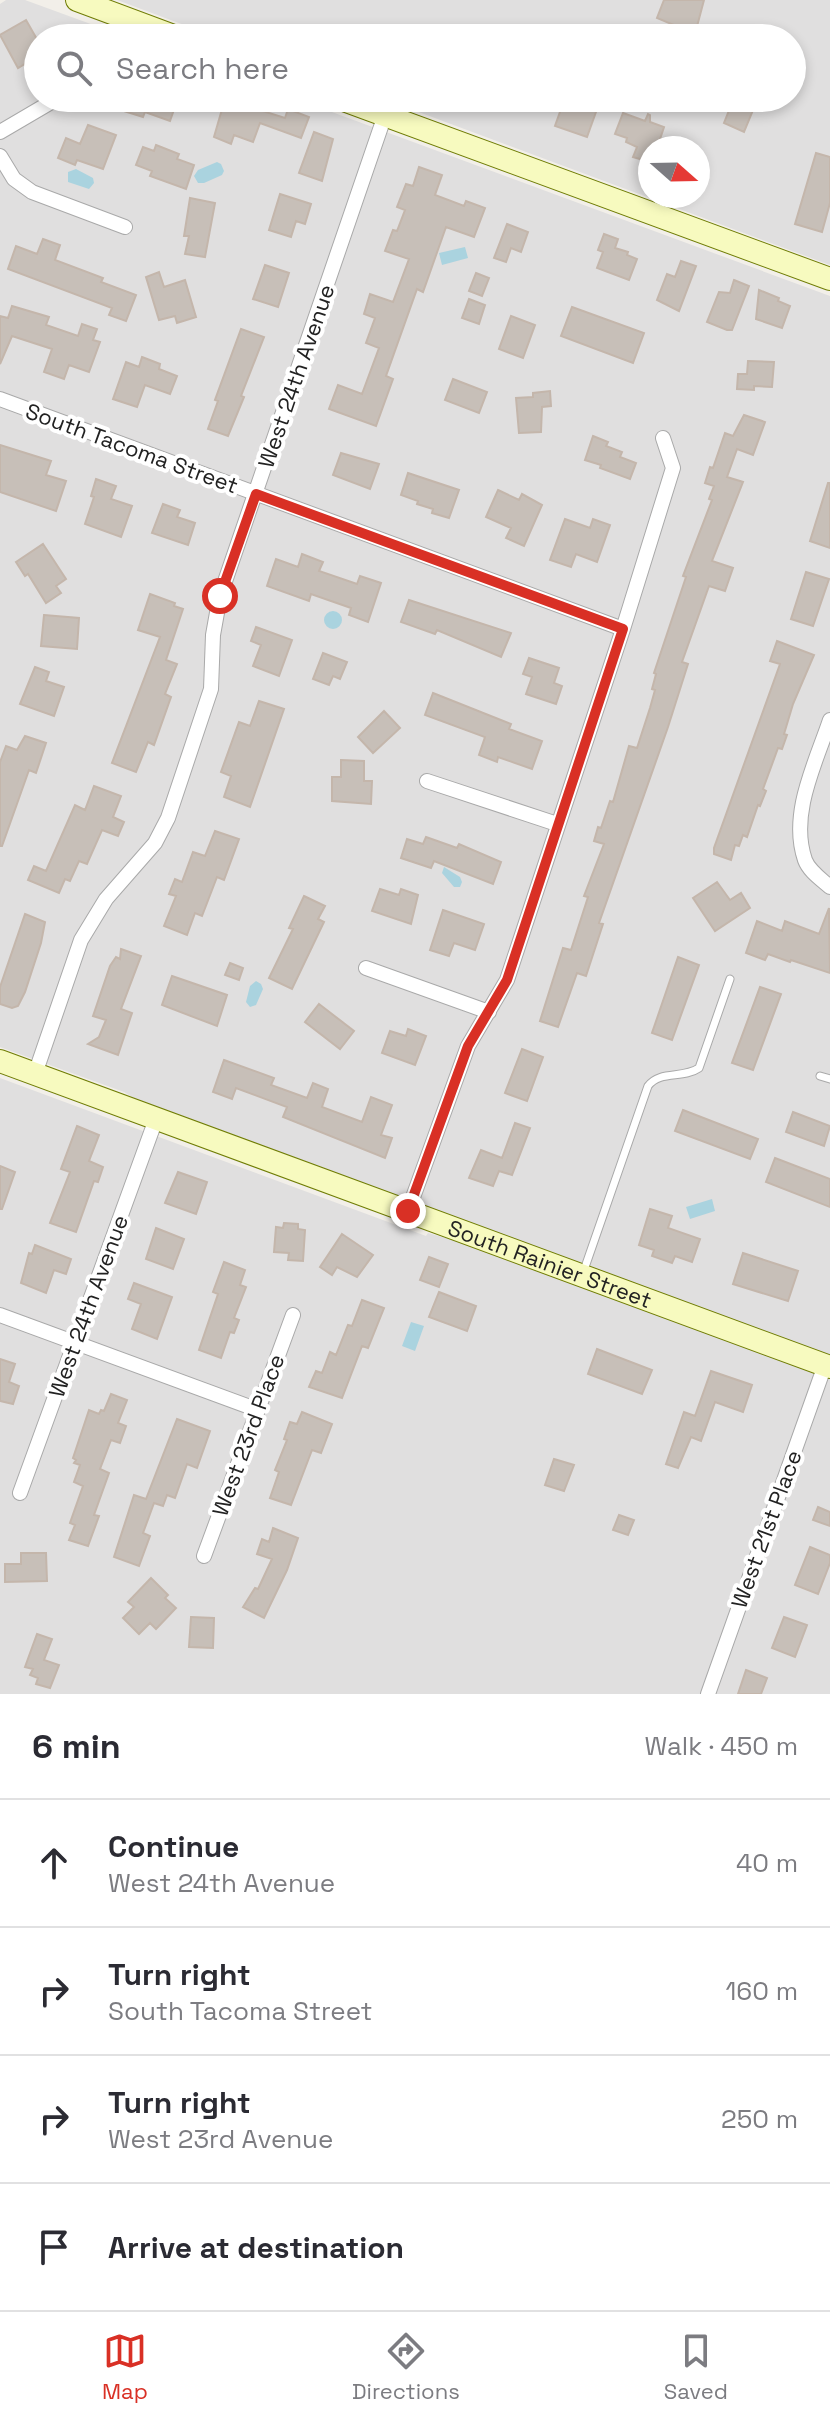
<!DOCTYPE html>
<html lang="en">
<head>
<meta charset="utf-8">
<style>
	body { margin:0; font-family:"Space Grotesk",sans-serif; background:#f7f7f7; color:#2b2b33 }
	.compass { position:absolute; left:638px; top:136px; width:72px; height:72px; border-radius:50%; background:#fff; box-shadow:0 4px 12px #0003; rotate:110deg }
	.stop { position:absolute; width:24px; height:24px; margin:-18px; border:6px solid #d93025; border-radius:50%; background:#fff }
	.stop.end { background:#d93025; border-color:#fff; box-shadow:0 2px 8px #0008 }
	.list { margin:0; padding:0; list-style:none }
	h2 { display:flex; justify-content:space-between; align-items:center; height:104px; margin:0; padding:0 32px; font-size:34px }
	h2 small { font-size:26px; font-weight:400; color:#7c7c81 }
	.list li { display:grid; grid-template-columns:52px 1fr auto; gap:24px; align-items:center; box-sizing:border-box; height:128px; padding:0 32px; border-top:2px solid #e1e1e2 }
	.list b { display:block; font-size:30px; white-space:nowrap }
	.list p { margin:0; font-size:26px; white-space:nowrap; color:#7c7c81 }
	.list em { font-size:26px; font-style:normal; color:#7c7c81 }
	.icon { flex:none; width:44px; height:44px; fill:none; stroke:currentColor; stroke-width:2; stroke-linecap:round; stroke-linejoin:round }
	.map { position:relative; flex:none; width:830px; height:1694px; overflow:hidden }
	.search { position:absolute; background:#fff; box-shadow:0 4px 12px #0003; left:24px; right:24px; top:24px; height:88px; display:flex; align-items:center; gap:20px; box-sizing:border-box; padding:0 28px; border-radius:44px; color:#7c7c81; font-size:30px }
	.sheet { height:616px; background:#fff }
	nav { display:flex; justify-content:space-around; align-items:center; box-sizing:border-box; height:112px; border-top:2px solid #e1e1e2; background:#fff; font-size:22px; color:#7c7c81 }
	nav a { display:grid; justify-items:center; gap:4px }
	nav .on { color:#d93025 }
	.map>svg:first-child { display:block }
	.residential { fill:#e0dfdf; fill-rule:evenodd }
	.water { fill:#aad3df }
	.building { fill:#c7bfb8; stroke:#c4b6ab; stroke-width:2 }
	.lines { fill:none; stroke-linecap:round; stroke-linejoin:round }
	.lane-casing { stroke:#a9a9a9; stroke-width:9 }
	.street-casing { stroke:#a9a9a9; stroke-width:16 }
	.secondary-casing { stroke:#707d05; stroke-width:24 }
	.lane { stroke:#fff; stroke-width:7 }
	.street { stroke:#fff; stroke-width:14 }
	.secondary { stroke:#f7fabf; stroke-width:22 }
	.route { stroke:#d93025; stroke-width:10 }
	.labels { text-anchor:middle; stroke-width:8; stroke-linejoin:round; paint-order:stroke }
	.street-label { font-size:22px; fill:#222; stroke:#fff }
</style>
</head>
<body>
<div class="map">
<svg width="830" height="1694" viewBox="0 0 830 1694">
	<rect width="100%" height="100%" fill="#f2efe9"/>
	<path class="residential" d="M6,0H25L129,38H38V98H294L830,296V1358L142,1103L124,1092L0,1047V4Z
		M117,0H830V265L381,98H792V38H219ZM650,148H698V196H650Z
		M0,1078L426,1236L428,1233L460,1242L830,1377V1694H0Z"/>
	<path class="water" d="M217,162L221,164L224,171L222,175L204,183H198L194,176L198,170Z
		M76,169L93,178L94,183L89,189L68,182V172Z
		M465,247L468,258L442,265L439,253Z
		M324 620a9 9 0 1 1 18 0a9 9 0 1 1-18 0Z
		M444,867L460,877L462,882L460,887H454L442,873Z
		M256,981L261,984L263,989L256,1005L250,1007L246,1002L250,986Z
		M712,1199L715,1211L690,1219L686,1207Z
		M411,1322L424,1326L415,1351L402,1346Z"/>
	<path class="building" d="M664,0H704L695,34L657,18Z
		M26,20L38,41V56L18,68L0,35Z
		M128,98H178L170,121L145,112L143,117L124,111Z
		M565,98H601L587,137L555,126Z
		M734,98H758L744,132L724,123Z
		M225,99L285,118L288,109L309,117L301,138L260,123L253,142L234,135L231,144L214,137Z
		M623,113L645,121L648,114L650,115V122L664,127L657,148H650V162L633,157L637,147L626,142L627,138L615,134Z
		M88,125L116,135L103,169L77,160L75,165L58,158L66,138L80,144Z
		M314,132L333,139L322,181L299,173Z
		M156,145L179,154L177,159L194,165L186,189L150,176L152,171L136,165L143,147L154,151Z
		M816,153L830,157V203L822,232L795,224Z
		M419,167L442,175L435,195L464,206L466,201L485,208L474,237L446,227L423,292L417,289L386,376L393,379L376,426L329,409L338,385L362,394L379,348L366,343L375,318L364,314L370,294L393,302L409,259L385,251L393,230L397,231L405,210L397,207L406,184L413,186Z
		M280,194L311,204L305,224L296,221L291,237L269,230Z
		M190,198L215,203L205,257L185,254L189,236H184Z
		M507,224L528,232L521,252L511,248L506,262L494,258Z
		M604,234L618,239L615,248L628,252L627,255L637,259L629,280L597,268L603,252L598,250Z
		M43,239L60,245L55,260L103,278L101,282L136,295L126,321L109,315L112,308L8,269L16,246L37,254Z
		M681,261L696,266L679,311L657,300L667,274L675,277Z
		M265,265L289,273L278,307L253,299Z
		M159,272L164,287L185,280L196,317L177,323L175,316L159,320L146,277Z
		M476,273L489,278L482,296L469,291Z
		M734,280L749,286L732,330H727L707,322L719,292L730,293Z
		M759,290L779,298L778,301L790,306L782,328L756,319Z
		M469,299L485,305L479,324L462,318Z
		M12,306L49,317L46,325L78,336L82,324L97,329L93,340L100,342L89,372L69,365L64,379L44,372L52,349L12,336L0,364V316L8,318Z
		M572,307L644,333L633,363L561,336Z
		M511,316L535,325L523,358L499,349Z
		M241,329L264,337L241,396L244,397L228,436L208,429L218,401L215,400Z
		M142,357L160,364L159,369L177,376L170,394L145,385L137,407L113,399L126,362L139,367Z
		M748,361L774,362L772,387L754,386V390L737,389L738,374H747Z
		M453,379L487,392L479,413L445,400Z
		M550,391L551,406L542,407L541,432L519,433L516,398L533,397V393Z
		M744,415L765,422L753,455L737,449L727,477L743,482L712,561L733,568L725,591L709,586L682,662L688,664L668,727L599,923L603,924L586,976L577,973L558,1027L540,1021L563,948L571,950L588,897L584,896L604,844L594,841L598,827L601,828L610,801L613,802L629,746L637,748L650,708L655,690L652,689L656,674L654,673L686,577L683,576L712,500L709,499L714,486L705,483L710,467L713,468L725,433L733,436Z
		M593,436L608,442L606,446L622,452L620,457L636,463L630,479L600,468L601,465L585,460Z
		M0,445L51,461L46,475L66,481L56,511L0,492Z
		M341,453L379,464L370,489L333,475Z
		M408,473L459,490L449,518L432,513L433,509L417,504L418,501L401,495Z
		M96,479L116,486L111,499L132,506L121,537L85,524L94,497L91,496Z
		M828,483H830V548L810,541Z
		M498,490L519,500L522,494L542,505L524,546L506,538L511,528L486,517Z
		M163,504L180,510L177,517L195,523L188,545L152,533Z
		M565,519L590,528L593,519L610,525L597,562L576,554L571,567L550,560Z
		M43,544L66,579L56,586L61,593L46,603L28,574L25,576L16,562Z
		M302,554L323,562L319,571L357,584L360,576L381,583L368,622L349,615L351,608L311,594L309,601L267,586L276,559L298,567Z
		M806,572L829,579L813,626L791,619Z
		M150,594L175,603L174,606L183,609L166,660L177,664L165,694L171,697L154,745L148,742L136,772L112,763L160,637L138,630Z
		M409,600L511,633L501,657L437,630L435,634L401,622Z
		M44,615L79,618L77,649L41,646Z
		M256,627L292,640L279,676L253,666L261,645L251,641Z
		M777,641L814,655L793,704L784,734L787,735L782,749L778,748L763,789L766,791L760,806L758,805L747,837L743,835L739,846L735,845L731,860L714,854V848L780,664L770,661Z
		M323,653L347,662L340,679L333,676L329,685L313,679Z
		M529,658L559,668L554,683L562,686L556,704L526,694L532,677L523,674Z
		M35,667L49,672L46,681L64,687L54,716L20,704Z
		M433,693L511,724L509,729L542,741L532,769L498,757L497,762L479,755L485,737L425,715Z
		M259,701L284,709L250,807L224,797L231,776L221,772L239,722L250,726Z
		M384,711L400,728L373,753L358,737Z
		M25,736L46,743L36,773L29,770L2,846H0V762L6,746L17,750Z
		M341,760L364,761V781H372L371,804L332,801V777H341Z
		M94,786L121,796L113,817L124,822L118,836L102,830L87,864L79,861L70,881L65,879L59,893L28,880L34,866L46,871L75,805L85,810Z
		M215,831L239,839L224,880L217,877L202,916L195,913L187,935L164,926L176,896L169,894L175,879L182,882L193,852L205,856Z
		M426,837L457,848L459,844L501,862L493,884L434,861L431,868L401,858L407,839L423,844Z
		M717,882L730,900L741,893L750,908L715,931L693,898Z
		M380,889L399,895L401,889L418,895L411,924L372,911Z
		M304,896L325,906L318,919L324,922L292,989L269,978L293,929L289,928Z
		M829,908L830,973L791,960L790,962L768,954L765,960L746,953L757,921L782,931L785,921L819,934Z
		M443,910L484,924L475,950L454,943L449,956L430,950Z
		M25,914L45,922L41,943L25,992L18,1006L12,1008L0,1004V987Z
		M121,949L141,956L121,1009L132,1013L118,1055L88,1044L99,1037L106,1020L93,1016L110,966L116,957L120,959Z
		M678,957L699,965L672,1040L652,1033Z
		M230,963L243,968L239,980L225,975Z
		M172,976L227,995L217,1026L162,1005Z
		M760,987L781,994L753,1070L732,1063Z
		M319,1004L354,1031L340,1049L305,1022Z
		M408,1029L426,1036L415,1065L382,1053L390,1031L406,1036Z
		M522,1049L543,1057L527,1101L505,1093Z
		M224,1060L274,1078L271,1085L307,1098L313,1083L328,1089L322,1107L362,1122L371,1097L392,1105L381,1135L392,1138L385,1158L283,1117L287,1107L236,1088L232,1099L213,1092Z
		M683,1110L758,1139L750,1159L675,1131Z
		M793,1112L830,1126L824,1146L786,1132Z
		M515,1123L530,1128L512,1175L499,1171L493,1186L469,1178L481,1150L502,1158Z
		M77,1126L99,1135L89,1161L103,1167L98,1182L94,1181L76,1232L50,1223L70,1172L61,1169Z
		M775,1158L830,1179V1207L766,1182Z
		M0,1166L15,1172L2,1209H0Z
		M178,1172L207,1182L196,1214L165,1203Z
		M650,1209L672,1216L668,1228L700,1239L692,1262L675,1256L672,1263L652,1256L654,1250L639,1245Z
		M284,1223L298,1224V1229L305,1230L303,1261L288,1260L289,1253L274,1252L276,1227L283,1228Z
		M156,1228L184,1239L173,1269L146,1259Z
		M342,1234L373,1255L357,1277L337,1267L332,1275L320,1267Z
		M35,1245L71,1259L66,1274L54,1270L46,1293L21,1283L29,1253L32,1254Z
		M743,1253L798,1271L788,1301L733,1284Z
		M429,1257L448,1264L439,1287L420,1280Z
		M224,1262L245,1270L240,1285L246,1287L234,1318L239,1320L234,1333L230,1332L221,1358L199,1350L218,1294L213,1292Z
		M134,1283L172,1297L157,1339L132,1329L141,1304L128,1299Z
		M439,1292L476,1306L467,1331L429,1317Z
		M362,1300L384,1308L368,1348L362,1346L342,1398L309,1387L316,1371L322,1373L330,1352L336,1355L348,1325L352,1326Z
		M597,1349L652,1370L642,1394L588,1374Z
		M0,1359L15,1364L9,1382L19,1386L13,1404L0,1401Z
		M711,1371L752,1385L743,1412L715,1402L701,1441L691,1437L678,1468L666,1464L684,1412L695,1416Z
		M111,1394L127,1400L118,1423L126,1426L120,1443L111,1440L100,1469L109,1473L94,1515L99,1516L88,1546L69,1540L75,1525L70,1523L83,1486L74,1482L80,1465L74,1463L76,1460L73,1458L89,1410L99,1414L101,1410L104,1411Z
		M302,1412L332,1424L321,1453L312,1450L291,1505L270,1498L279,1472L275,1470L287,1440L284,1439L290,1422L297,1424Z
		M177,1419L210,1431L197,1468L187,1464L175,1498L167,1495L163,1506L154,1503L143,1533L150,1536L139,1566L114,1557L134,1495L146,1499Z
		M554,1459L574,1465L564,1491L545,1485Z
		M818,1507L830,1512V1526L813,1520Z
		M619,1515L634,1520L628,1535L613,1530Z
		M273,1528L298,1538L287,1570L264,1618L243,1607L255,1588L258,1589L272,1559L257,1554L262,1539L269,1542Z
		M810,1547L830,1555V1563L818,1594L795,1585Z
		M21,1553H46L47,1581L5,1582V1564H21Z
		M151,1578L168,1595L165,1598L176,1608L156,1629L150,1623L139,1634L123,1618L134,1607L128,1602Z
		M191,1617L214,1618L213,1648L189,1647Z
		M784,1617L807,1625L795,1657L772,1648Z
		M37,1634L52,1639L44,1660L59,1665L50,1688L36,1684L38,1678L30,1675L33,1669L25,1667Z
		M746,1670L767,1678L761,1694H738Z"/>
	<g class="lines">
		<g class="lane-casing">
			<path id="lane" d="M820,1076L830,1079
				M583,1273L648,1086C660,1070 683,1079 699,1068L730,979"/>
		</g>
		<g class="street-casing">
			<path id="street" d="M115,38L122,17
				M0,132L58,98
				M0,156L14,179L32,192L125,227
				M0,399L623,629
				M830,720C816,762 789,814 805,860C809,871 821,879 830,887
				M427,781L557,824
				M366,968L489,1012
				M35,1074L81,940L106,899L155,843L168,818L211,689L213,635L220,596L385,115
				M408,1211L468,1046L507,980L623,629L673,468L663,438
				M0,1315L258,1410
				M20,1493L156,1119
				M204,1556L293,1315
				M708,1694L825,1365"/>
		</g>
		<g class="secondary-casing">
			<g id="secondary">
				<path d="M77,0L179,38"/>
				<path d="M338,98L830,279"/>
				<path id="s1" d="M0,1061L830,1367"/>
			</g>
		</g>
		<use href="#lane" class="lane"/>
		<use href="#street" class="street"/>
		<use href="#secondary" class="secondary"/>
	</g>
	<g class="lines">
		<path class="route" d="M220,596L256,494L623,629L507,980L468,1046L408,1211"/>
	</g>
	<g class="labels">
		<g class="street-label">
			<text transform="translate(296 376) rotate(-71)" y="8">West 24th Avenue</text>
			<text transform="translate(132 448) rotate(20)" y="8">South Tacoma Street</text>
			<text dy="8" stroke="none"><textPath href="#s1" startOffset="586">South Rainier Street</textPath></text>
			<text transform="translate(88 1306) rotate(-70)" y="8">West 24th Avenue</text>
			<text transform="translate(248 1435) rotate(-70)" y="8">West 23rd Place</text>
			<text transform="translate(766 1529) rotate(-70)" y="8">West 21st Place</text>
		</g>
	</g>
</svg>
<svg class="compass" viewBox="-18 -18 36 36"><path d="M0-13l5 13h-10z" fill="#e53935"/><path d="M0 13l5-13h-10z" fill="#7c7c81"/></svg>
<div class="stop" style="left:220px;top:596px"></div>
<div class="stop end" style="left:408px;top:1211px"></div>
<div class="search"><svg class="icon" aria-label="search" viewBox="0 0 24 24"><circle cx="10" cy="10" r="6"/><path d="M15 15l6 6"/></svg>Search here</div>
</div>
<section class="sheet">
<h2>6 min<small>Walk · 450 m</small></h2>
<ul class="list">
<li><svg class="icon" aria-label="ahead" viewBox="0 0 24 24"><path d="M12 20V5M6 11l6-6 6 6"/></svg><div><b>Continue</b><p>West 24th Avenue</p></div><em>40 m</em></li>
<li><svg class="icon" aria-label="right" viewBox="0 0 24 24"><path d="M7 20v-9h11M14 6l5 5-5 5"/></svg><div><b>Turn right</b><p>South Tacoma Street</p></div><em>160 m</em></li>
<li><svg class="icon" aria-label="right" viewBox="0 0 24 24"><path d="M7 20v-9h11M14 6l5 5-5 5"/></svg><div><b>Turn right</b><p>West 23rd Avenue</p></div><em>250 m</em></li>
<li><svg class="icon" aria-label="arrive" viewBox="0 0 24 24"><path d="M6 21V4h12l-3 4 3 4H6"/></svg><div><b>Arrive at destination</b></div></li>
</ul>
</section>
<nav>
<a class="on"><svg class="icon" aria-label="map" viewBox="0 0 24 24"><path d="M3 6l6-2 6 2 6-2v14l-6 2-6-2-6 2zM9 4v14M15 6v14"/></svg>Map</a>
<a><svg class="icon" aria-label="directions" viewBox="0 0 24 24"><path d="M12 3l9 9-9 9-9-9zM9 14v-3h6M13 9l2 2-2 2"/></svg>Directions</a>
<a><svg class="icon" aria-label="saved" viewBox="0 0 24 24"><path d="M7 4h10v16l-5-4-5 4z"/></svg>Saved</a>
</nav>
</body>
</html>
